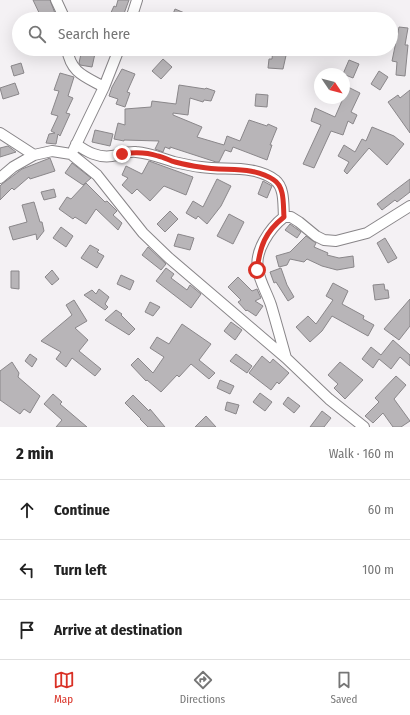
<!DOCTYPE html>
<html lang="en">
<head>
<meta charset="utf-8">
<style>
	body { margin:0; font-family:"Fira Sans Condensed",sans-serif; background:#f2f2f2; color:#222 }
	.compass { position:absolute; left:314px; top:68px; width:36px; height:36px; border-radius:50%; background:#fff; box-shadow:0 4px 16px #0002; rotate:125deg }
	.stop { position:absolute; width:12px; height:12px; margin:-9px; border:3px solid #d93025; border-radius:50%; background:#fff }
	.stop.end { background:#d93025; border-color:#fff; box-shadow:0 1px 4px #0008 }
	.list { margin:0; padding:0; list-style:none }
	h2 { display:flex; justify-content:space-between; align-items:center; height:52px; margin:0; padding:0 16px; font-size:17px }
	h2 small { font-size:13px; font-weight:400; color:#767676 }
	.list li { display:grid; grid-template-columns:26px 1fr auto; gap:12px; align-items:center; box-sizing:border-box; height:60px; padding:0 16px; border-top:1px solid #e0e0e0 }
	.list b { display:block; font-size:15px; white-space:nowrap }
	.list em { font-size:13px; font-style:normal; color:#767676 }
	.icon { flex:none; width:22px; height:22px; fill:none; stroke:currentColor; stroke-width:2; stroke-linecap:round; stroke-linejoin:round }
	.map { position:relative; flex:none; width:410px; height:427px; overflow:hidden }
	.search { position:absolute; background:#fff; box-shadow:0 4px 16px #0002; left:12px; right:12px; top:12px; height:44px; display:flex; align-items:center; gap:10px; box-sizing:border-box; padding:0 14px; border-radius:22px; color:#767676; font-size:15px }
	.sheet { height:232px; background:#fff }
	nav { display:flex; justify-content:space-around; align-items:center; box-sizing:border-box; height:56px; border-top:1px solid #e0e0e0; background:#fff; font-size:11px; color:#767676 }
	nav a { display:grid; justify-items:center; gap:2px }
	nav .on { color:#d93025 }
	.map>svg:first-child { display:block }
	.building { fill:#b8b5b8; stroke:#8a878a }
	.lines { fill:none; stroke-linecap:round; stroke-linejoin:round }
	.minor-casing { stroke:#888588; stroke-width:12 }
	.minor { stroke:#fff; stroke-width:10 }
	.route { stroke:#d93025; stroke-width:5 }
</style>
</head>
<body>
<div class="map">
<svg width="410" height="427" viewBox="0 0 410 427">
	<rect width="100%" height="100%" fill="#f4f1f4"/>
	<path class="building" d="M33,0H50L56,16L51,19H42Z
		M118,0H129L122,19H108L114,6L116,7Z
		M175,9L199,19H171Z
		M399,27L408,28L405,45H408L405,76L396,75L397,62L392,61Z
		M82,49H96L92,67L80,65L79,63Z
		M273,49L287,51L283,69L268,68L269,59H272Z
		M163,59L172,67L161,79L152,71Z
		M349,60L359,64L353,78L343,74Z
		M21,63L24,73L14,76L11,66Z
		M122,69L135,74L127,92L130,93L125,107L116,104L118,99L109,96L112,87Z
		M379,71L388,77L380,90L371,84Z
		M60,73L74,77L68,96L73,98L66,113L70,114L60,136L58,134L56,144L46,143L49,134L55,133L51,131L58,116L51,114L59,91L54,90Z
		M15,83L19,94L3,99L0,88Z
		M179,85L205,89L206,88L215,91L211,101L204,100L203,102L190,98L188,115L173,113V115L202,127L197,137L224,145L227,136L240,141L249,120L267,126L268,124L277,128L270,145H272L267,160L233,147L231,152L225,150L219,162H216L170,147V149L165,147L163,152L155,149L159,141L124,140V141L114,139L118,123L125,125V109L151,107L152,101L176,104Z
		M348,87L360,93L351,112L357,115L353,124L348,121L343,135L331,131L314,168L303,164L321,125L311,121L315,108L335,117Z
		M410,90V133L388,102L398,95L400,98Z
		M256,94L268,95L267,107L255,106Z
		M372,127L394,136L404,144L387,165L369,148L347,174L344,171L349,162L338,156L344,145L355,152L362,139L366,141Z
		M95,130L113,134L110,146L92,142Z
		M8,146L16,152L0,157V148Z
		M50,158L55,171L30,179L29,177L14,190L12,188L0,200V186L2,184L22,169Z
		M149,161L193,177L186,195L164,186L150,201L137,189L132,194L122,185L128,178L122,175L126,166L142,174Z
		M72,163L91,178L83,185L65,173Z
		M217,179L231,186L221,206L207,224L198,216L196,219L186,213L193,201L203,207Z
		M410,179V192L397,202L395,200L382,210L377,204Z
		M263,181L272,186L267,198L258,194Z
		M86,183L105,202L107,201L117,211L113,215L122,223L118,230L96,209L86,224L75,217L73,219L59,209L67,197L71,199Z
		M54,189L56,197L44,200L41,192Z
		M34,202L40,222H42L44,231L37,240L36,234L13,240L9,227L27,222L22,205Z
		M170,211L178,219L165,232L157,224Z
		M229,214L244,222L233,244L217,236Z
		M290,224L301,232L297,238L285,230Z
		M61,227L73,236L66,247L53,238Z
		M178,234L194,238L190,250L174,246Z
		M306,236L316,243L314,247L328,253L327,255L339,258L353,256L354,267L337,270L322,266L307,259L304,262L290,259L287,265L279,267L276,256L290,252Z
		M385,238L397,258L388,263L377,243Z
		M90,245L99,250L97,252L104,256L97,268L81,258Z
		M148,247L166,264L161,270L142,255Z
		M166,268L174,274L171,278L187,290L190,285L201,294L191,308L156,281Z
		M281,268L287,285L294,297L288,301L276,282L274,283L270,272Z
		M52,270L59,279L52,285L45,277Z
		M11,271H19V289L11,288Z
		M121,275L134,281L130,290L117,284Z
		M238,277L252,291L257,289L261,298L255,301L263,306L256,316L247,310L246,311L238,302L241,300L228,287Z
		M333,283L348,291L342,304L364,316L363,319L374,325L368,336L332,316L322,331L310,342L296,327L308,316L316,324L333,300L326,296Z
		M384,284L385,290H388L389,298L375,300L373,285Z
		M99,289L109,297L105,304L108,307L105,310L84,295L92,290L96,294Z
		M410,299V326L399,340L384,329Z
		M74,300L87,321L75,328L88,340L79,351L101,369L95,376L72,358L66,367L56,359L61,352L41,341L72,315L66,305Z
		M150,302L160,307L153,316L145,312Z
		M116,310L122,314L121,315L135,329L129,335L105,320Z
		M231,322L242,330L235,340L224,331Z
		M182,324L211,344L199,360L215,373L209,379L191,364L179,377L177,375L161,392L147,380L146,381L131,365L138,358L153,373L164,357L150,348L157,337L169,344Z
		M393,340L410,355V366L400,357L391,369L379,359L373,368L362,359L371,347L381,355Z
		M30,354L37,359L32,367L25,361Z
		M236,354L252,366L247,373L230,361Z
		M262,356L270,363L273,359L289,373L279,384L277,382L271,390L249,373Z
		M12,362L19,373L18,377L40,396L30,413L24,409L20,414L0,400V371Z
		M340,362L363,380L345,399L334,388L338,384L328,375Z
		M396,376L406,385L394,399L410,421L401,427H393L383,413L373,423L365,416L379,402L375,398Z
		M220,380L234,386L230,394L217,388Z
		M260,393L272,402L265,411L253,402Z
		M53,394L62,402L60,404L87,427H56L62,420L44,404Z
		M133,395L149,411L150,409L165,427H148L140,419H141L125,403Z
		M288,397L300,406L294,413L283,404Z
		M227,402L239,405L236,414L225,410Z
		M322,411L331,418L324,427H310Z
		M206,416L216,427H195Z"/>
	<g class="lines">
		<g class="minor-casing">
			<path id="minor" d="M56,0L63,15V19
				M131,19L137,0
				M67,49C71,73 84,76 104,87
				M0,133L34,155
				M76,144C87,152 98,158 112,156C120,155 128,151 136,152C150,153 161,158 174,162C183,164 192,166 201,167C225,171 253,164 275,180C285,188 283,205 284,217
				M74,149L104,87L119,49
				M0,178L13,167L34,155L52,151L71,154L97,175L143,233L169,258L286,358L329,399L364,427
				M286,358C281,340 276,322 271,305C267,293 260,282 258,270C254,251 270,228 284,217H291L299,222L316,236L324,240L336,241L367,233L410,206"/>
		</g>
		<use href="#minor" class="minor"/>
	</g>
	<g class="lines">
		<path class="route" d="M122,154C134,152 146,152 158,156C164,157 170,161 175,162C183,164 192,166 200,167C225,172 252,165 274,180C285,187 283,205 284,217C265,232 260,246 257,270"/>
	</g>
</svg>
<svg class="compass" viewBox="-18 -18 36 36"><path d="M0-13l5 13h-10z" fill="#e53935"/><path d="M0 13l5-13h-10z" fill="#767676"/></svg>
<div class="stop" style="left:257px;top:270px"></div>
<div class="stop end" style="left:122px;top:154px"></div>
<div class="search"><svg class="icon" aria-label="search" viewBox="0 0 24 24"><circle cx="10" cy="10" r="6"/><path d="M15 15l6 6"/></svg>Search here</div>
</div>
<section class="sheet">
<h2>2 min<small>Walk · 160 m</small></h2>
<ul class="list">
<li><svg class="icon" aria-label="ahead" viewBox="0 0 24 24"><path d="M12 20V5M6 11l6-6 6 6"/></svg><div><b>Continue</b></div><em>60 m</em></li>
<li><svg class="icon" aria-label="left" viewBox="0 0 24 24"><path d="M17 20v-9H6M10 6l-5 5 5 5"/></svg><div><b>Turn left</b></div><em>100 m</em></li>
<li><svg class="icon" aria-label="arrive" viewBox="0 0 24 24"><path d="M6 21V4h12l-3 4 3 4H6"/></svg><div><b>Arrive at destination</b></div></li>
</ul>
</section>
<nav>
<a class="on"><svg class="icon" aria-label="map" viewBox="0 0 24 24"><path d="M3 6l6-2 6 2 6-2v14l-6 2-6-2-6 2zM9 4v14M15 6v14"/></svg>Map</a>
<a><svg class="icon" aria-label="directions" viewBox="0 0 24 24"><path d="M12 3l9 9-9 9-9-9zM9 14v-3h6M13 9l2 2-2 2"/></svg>Directions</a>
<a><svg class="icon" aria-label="saved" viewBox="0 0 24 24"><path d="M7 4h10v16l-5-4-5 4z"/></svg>Saved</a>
</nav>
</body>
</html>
